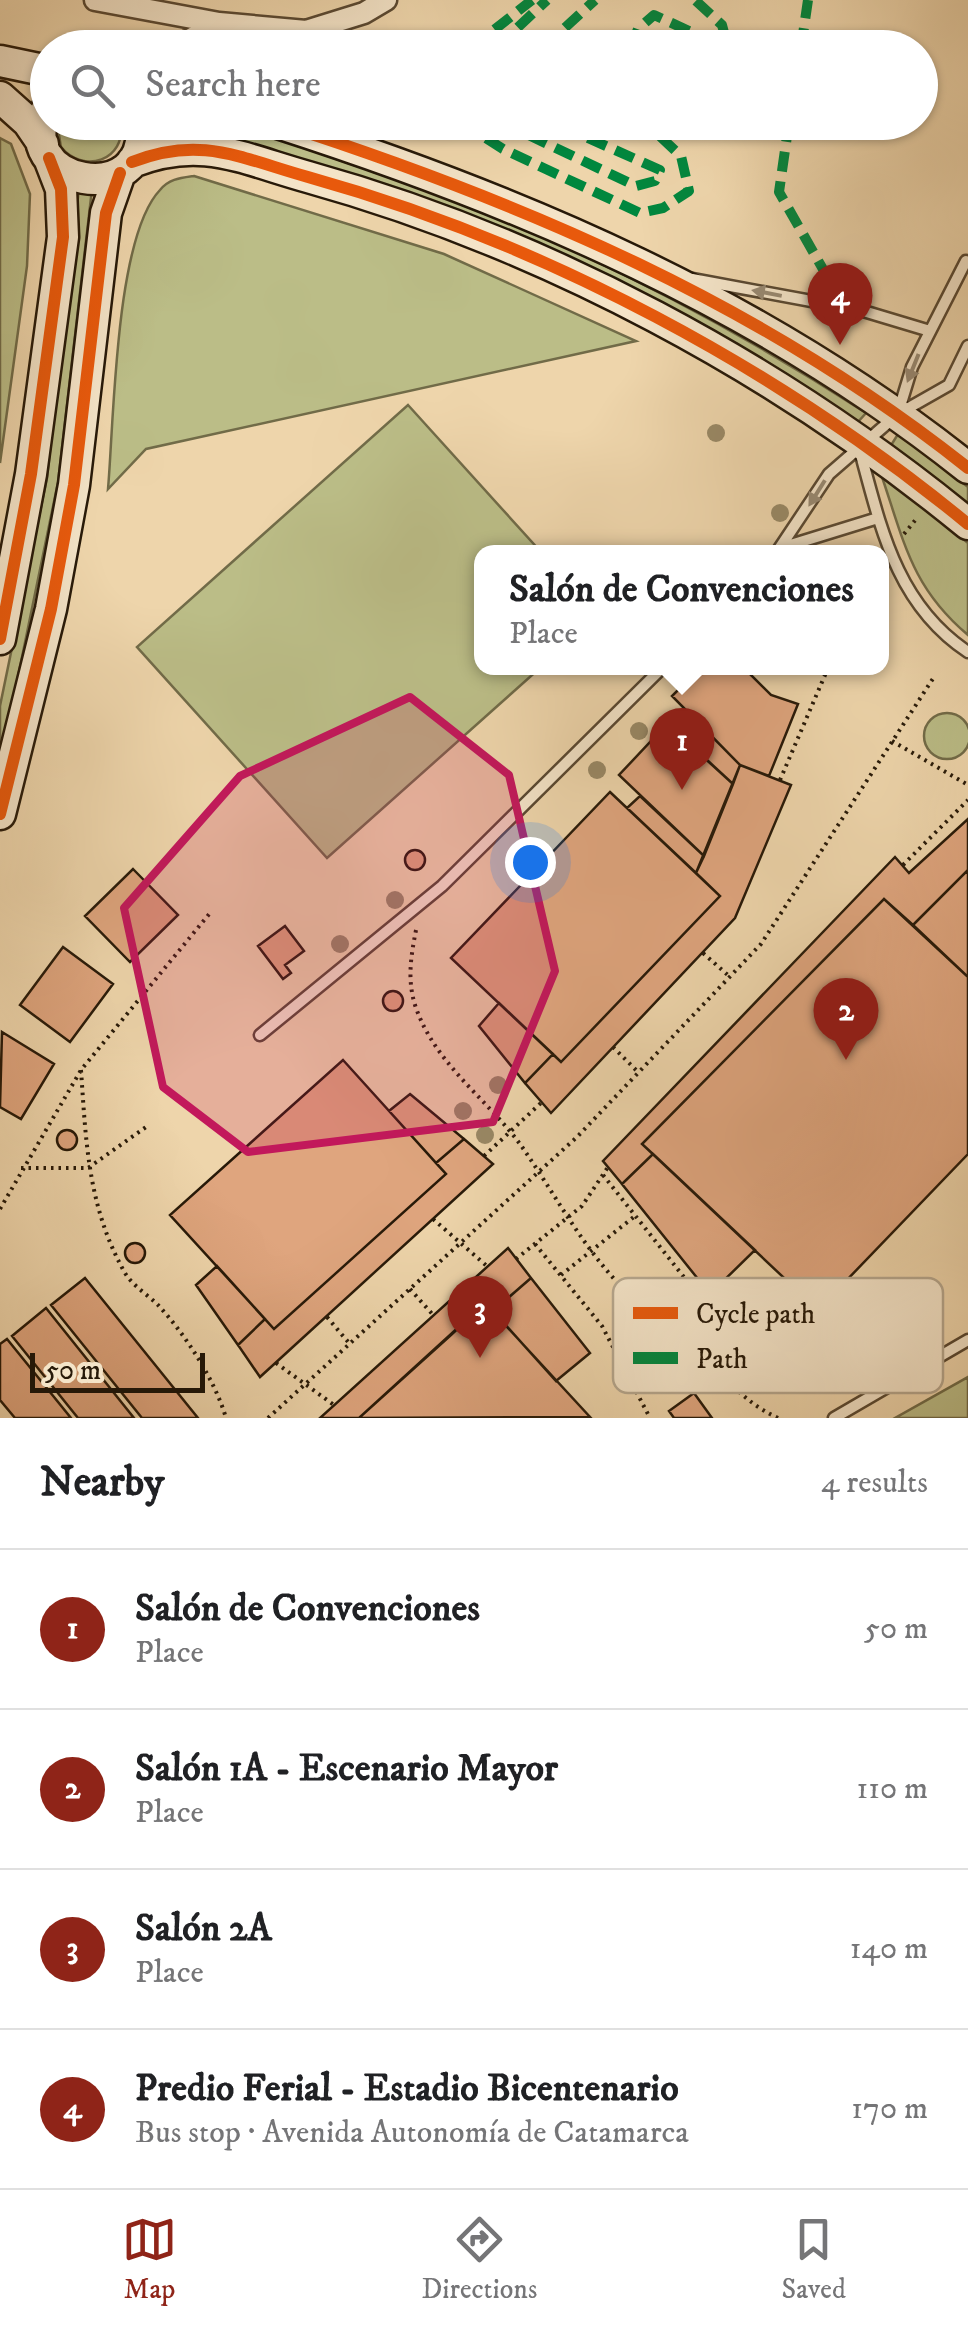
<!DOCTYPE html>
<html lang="en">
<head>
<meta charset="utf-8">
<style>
	body { margin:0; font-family:"IM FELL DW Pica",serif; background:#f6f6f6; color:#202124 }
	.scale { position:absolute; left:30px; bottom:25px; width:175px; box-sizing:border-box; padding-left:10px; border:5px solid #271908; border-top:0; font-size:28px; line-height:35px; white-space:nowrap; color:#271908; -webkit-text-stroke:8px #f4e4c8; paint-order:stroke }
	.you { position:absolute; left:530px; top:862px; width:35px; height:35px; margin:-25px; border:8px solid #fff; border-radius:50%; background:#1a73e8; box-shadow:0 0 0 15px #1a73e833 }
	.badge { display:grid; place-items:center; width:65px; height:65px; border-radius:50%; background:#8f2418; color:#fff; font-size:32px; font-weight:700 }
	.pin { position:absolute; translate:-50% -82px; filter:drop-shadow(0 2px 5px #0008) }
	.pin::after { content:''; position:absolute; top:52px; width:35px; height:30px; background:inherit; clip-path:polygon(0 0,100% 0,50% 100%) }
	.popup { position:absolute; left:474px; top:545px; width:415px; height:130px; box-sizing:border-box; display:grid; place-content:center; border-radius:20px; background:#fff; filter:drop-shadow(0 2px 8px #0005); font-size:32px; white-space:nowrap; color:#757577 }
	.popup b { font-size:38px; color:#202124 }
	.popup::after { content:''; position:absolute; left:50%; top:100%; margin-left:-20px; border:20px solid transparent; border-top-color:#fff }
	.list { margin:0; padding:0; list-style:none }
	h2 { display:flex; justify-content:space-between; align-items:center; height:130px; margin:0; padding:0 40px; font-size:42px }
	h2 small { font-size:32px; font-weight:400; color:#757577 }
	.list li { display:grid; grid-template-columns:65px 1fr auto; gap:30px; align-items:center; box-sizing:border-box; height:160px; padding:0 40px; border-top:2px solid #e0e0e0 }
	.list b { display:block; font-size:38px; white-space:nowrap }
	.list p { margin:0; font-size:32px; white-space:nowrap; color:#757577 }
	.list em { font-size:32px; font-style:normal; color:#757577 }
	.icon { flex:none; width:55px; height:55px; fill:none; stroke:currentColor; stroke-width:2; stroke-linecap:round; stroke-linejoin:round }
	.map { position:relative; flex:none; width:968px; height:1418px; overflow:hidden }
	.search { position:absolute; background:#fff; box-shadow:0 2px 8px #0004; left:30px; right:30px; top:30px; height:110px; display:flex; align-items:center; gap:25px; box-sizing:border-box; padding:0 35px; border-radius:55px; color:#757577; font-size:38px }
	.sheet { height:770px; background:#fff }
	nav { display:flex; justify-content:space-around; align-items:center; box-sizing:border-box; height:140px; border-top:2px solid #e0e0e0; background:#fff; font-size:28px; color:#757577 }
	nav a { display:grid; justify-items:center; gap:5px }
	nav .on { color:#8f2418 }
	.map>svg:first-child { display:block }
	.green { fill:#bbbd87; stroke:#716b48; stroke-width:2.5 }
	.building { fill:#dfa57e; stroke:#271908; stroke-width:2.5 }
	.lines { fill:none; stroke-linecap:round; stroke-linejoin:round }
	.lane-casing { stroke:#594831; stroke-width:15 }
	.street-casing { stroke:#594831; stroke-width:25 }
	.secondary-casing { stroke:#271908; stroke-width:35 }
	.path { stroke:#271908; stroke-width:4; stroke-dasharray:2.5 5; stroke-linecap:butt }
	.lane { stroke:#f4e4c8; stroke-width:10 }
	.street { stroke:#f4e4c8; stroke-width:20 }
	.secondary { stroke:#f4e4c8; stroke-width:30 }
	.quiet { stroke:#00873e; stroke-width:10; stroke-dasharray:20 10; stroke-linecap:butt }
	.cycleway-casing { stroke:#f4e4c8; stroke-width:19 }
	.cycleway { stroke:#e8590c; stroke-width:12 }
	.tree { fill:#998966 }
	.oneway { fill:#988972 }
	.marked { fill:#c2185b; fill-opacity:0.2; stroke:#c2185b; stroke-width:8; stroke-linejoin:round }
	.key { fill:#f4e4c8; stroke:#b6a78e; stroke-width:2.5 }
	.key-label { font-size:28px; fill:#271908 }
</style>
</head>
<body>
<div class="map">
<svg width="968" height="1418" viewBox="0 0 968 1418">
	<rect width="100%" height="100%" fill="#eed5ab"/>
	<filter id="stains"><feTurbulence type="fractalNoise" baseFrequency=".002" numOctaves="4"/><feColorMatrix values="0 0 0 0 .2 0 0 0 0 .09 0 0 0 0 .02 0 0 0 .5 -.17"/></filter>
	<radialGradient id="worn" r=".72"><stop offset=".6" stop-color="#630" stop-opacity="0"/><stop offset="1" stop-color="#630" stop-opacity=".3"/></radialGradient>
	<path class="green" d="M57,123H121C126,160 84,175 61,147Z
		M153,123C175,123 200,119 221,123C263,129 305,149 345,162C531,221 703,307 866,413L857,423L268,151L196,133L152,142Z
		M0,138L11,144L30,194L27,266L0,463Z
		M194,176L444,254L636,341L146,449L108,489C114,421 115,237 160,190C169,179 180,178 194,176Z
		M79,188L92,189L58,482L0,764V706L47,478Z
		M408,405L541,552H482V668H540L327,858L137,647Z
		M898,434L968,487V505L890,447Z
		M881,474L968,543V635C911,587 904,541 881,474Z
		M924 736a23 23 0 1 1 46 0a23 23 0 1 1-46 0Z
		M968,1377V1418H895Z"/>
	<path class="building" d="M700,668H744L771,695L798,704L769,776L740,765L672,696Z
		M693,717L740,765L733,784L678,733Z
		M667,724L733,784L704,856L619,775Z
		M740,765L791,785L735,918L551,1113L525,1083L553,1054L561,1062L720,896L696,873Z
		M610,792L720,896L561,1062L451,958Z
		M640,796L704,856L696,873L627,808Z
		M968,819V870L913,925L884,899L642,1144L653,1154L622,1184L603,1161L895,857L909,873Z
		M405 860a10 10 0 1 1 20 0a10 10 0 1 1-20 0Z
		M133,869L178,915L130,962L85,916Z
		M968,870V977L913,925Z
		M884,899L968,977V1154L818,1310L642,1144Z
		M285,926L304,951L285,965L291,973L283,979L258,946Z
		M63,947L113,984L70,1042L20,1005Z
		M383 1001a10 10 0 1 1 20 0a10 10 0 1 1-20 0Z
		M499,1003L553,1054L525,1083L479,1026Z
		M2,1032L54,1064L21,1119L0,1107Z
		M343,1060L446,1174L274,1329L170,1215Z
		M410,1094L464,1139L436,1163L389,1111Z
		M57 1140a10 10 0 1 1 20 0a10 10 0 1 1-20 0Z
		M464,1139L493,1164L260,1377L238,1345L265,1319L274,1329L446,1174L436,1163Z
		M653,1154L755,1250L710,1294L622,1184Z
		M125 1253a10 10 0 1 1 20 0a10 10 0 1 1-20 0Z
		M508,1248L531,1278L493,1311L485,1303L359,1418H320Z
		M217,1266L265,1319L238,1345L196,1285Z
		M85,1278L198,1418H142L51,1305Z
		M531,1278L590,1353L556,1381L493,1311Z
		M485,1303L590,1417L359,1418L451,1335Z
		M46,1308L134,1418H78L12,1336Z
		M662 1348a10 10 0 1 1 20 0a10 10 0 1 1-20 0Z
		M7,1339L71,1418H15L0,1400V1344Z
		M694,1393L712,1418H674L669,1411Z"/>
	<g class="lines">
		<g class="lane-casing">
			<path id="lane" d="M692,279L860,310L930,331
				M898,413L912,367L966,261
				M860,451C881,529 897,605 968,652
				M784,547L878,518
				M777,552L829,474L898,414L949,385L968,346
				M260,1035L442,886L662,668
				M834,1418L968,1340"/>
		</g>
		<g class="street-casing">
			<path id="street" d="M95,0L219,23
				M175,48L219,23L306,31L364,13L386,0"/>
		</g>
		<g class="secondary-casing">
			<path id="secondary" d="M0,61L48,71
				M0,97L28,122L43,144
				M48,107C6,185 153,213 141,122
				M275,122C524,202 762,304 968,468
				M132,162C201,135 240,158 308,177C545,243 778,368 968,524
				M0,639L31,474L63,237L61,189L49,158
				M0,814L51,609L74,485L106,213L120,173"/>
		</g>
		<path class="path" d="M904,534L917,518
			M892,741L968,785
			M780,780L828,668
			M903,865L968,800
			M416,930C411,956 407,979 415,1005C434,1063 486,1098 520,1144C556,1195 586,1255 633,1298C649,1313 672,1320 688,1337C718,1368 737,1399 778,1418
			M703,953L730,977
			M613,1047L638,1072
			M81,1070C86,1142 88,1208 125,1273C133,1286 148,1295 158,1305C185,1334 215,1380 226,1418
			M484,1156L542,1102
			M21,1168H88L146,1127
			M603,1175L714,1315L687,1336
			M0,1209L81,1070L210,913
			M433,1219L488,1267
			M535,1244L602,1326L650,1418
			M516,1259L582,1206L608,1167
			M561,1275L635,1216
			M410,1289L434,1316
			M327,1317L349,1343
			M276,1363L334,1405
			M268,1418L577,1137L761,944L934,677"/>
		<use href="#lane" class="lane"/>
		<use href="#street" class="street"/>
		<use href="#secondary" class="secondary"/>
		<path class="quiet" d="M471,48L532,0
			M496,48L547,0
			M543,48L595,0
			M631,48L638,29L654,15L709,40H726L722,25L695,0
			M801,48L808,0
			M461,122L503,149L640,213L663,208L689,191L681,156L645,122
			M501,122L636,186L655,181L660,170L552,122
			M789,122L779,192L832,285"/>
		<g class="cycleway-casing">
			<path id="cycleway" d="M275,122C524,202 762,304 968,468
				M132,162C201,135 240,158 308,177C545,243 778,368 968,524
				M0,639L31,474L63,237L61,189L49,158
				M0,814L51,609L74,485L106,213L120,173"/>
		</g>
		<use href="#cycleway" class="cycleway"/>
	</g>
	<g class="tree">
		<circle cx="716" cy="433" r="9"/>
		<circle cx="780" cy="513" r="9"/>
		<circle cx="639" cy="731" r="9"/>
		<circle cx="597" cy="770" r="9"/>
		<circle cx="395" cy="900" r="9"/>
		<circle cx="340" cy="944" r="9"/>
		<circle cx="498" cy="1085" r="9"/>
		<circle cx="463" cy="1111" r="9"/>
		<circle cx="485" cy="1135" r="9"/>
	</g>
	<defs><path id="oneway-solid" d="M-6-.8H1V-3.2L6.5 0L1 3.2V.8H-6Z" transform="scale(2.5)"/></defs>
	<g class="oneway">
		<use href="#oneway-solid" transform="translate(767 293) rotate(-169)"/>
		<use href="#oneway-solid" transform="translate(913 368) rotate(112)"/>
		<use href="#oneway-solid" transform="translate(817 493) rotate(122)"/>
	</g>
	<path class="marked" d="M410,697L509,775L555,971L493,1122L248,1152L163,1087L124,908L240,776Z"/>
	<rect x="613" y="1278" width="330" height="115" rx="15" class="key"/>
	<rect x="633" y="1307" width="45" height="12" fill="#e8590c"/>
	<rect x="633" y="1352" width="45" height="12" fill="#00873e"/>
	<g class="key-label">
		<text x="696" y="1323">Cycle path</text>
		<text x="696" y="1368">Path</text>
	</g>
	<rect width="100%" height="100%" filter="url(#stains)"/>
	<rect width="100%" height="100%" fill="url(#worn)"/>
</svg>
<div class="scale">50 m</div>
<div class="you"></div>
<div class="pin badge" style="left:682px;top:790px">1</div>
<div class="popup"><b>Salón de Convenciones</b>Place</div>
<div class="pin badge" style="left:846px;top:1060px">2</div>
<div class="pin badge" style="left:480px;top:1358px">3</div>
<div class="pin badge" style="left:840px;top:345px">4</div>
<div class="search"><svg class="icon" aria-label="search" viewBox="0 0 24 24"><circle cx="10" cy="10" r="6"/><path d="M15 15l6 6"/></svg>Search here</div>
</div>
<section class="sheet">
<h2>Nearby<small>4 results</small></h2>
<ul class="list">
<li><span class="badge">1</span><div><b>Salón de Convenciones</b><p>Place</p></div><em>50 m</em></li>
<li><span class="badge">2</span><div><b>Salón 1A - Escenario Mayor</b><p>Place</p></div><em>110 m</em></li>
<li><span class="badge">3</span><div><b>Salón 2A</b><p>Place</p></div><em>140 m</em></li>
<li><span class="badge">4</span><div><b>Predio Ferial - Estadio Bicentenario</b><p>Bus stop · Avenida Autonomía de Catamarca</p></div><em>170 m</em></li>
</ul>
</section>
<nav>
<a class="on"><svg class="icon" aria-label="map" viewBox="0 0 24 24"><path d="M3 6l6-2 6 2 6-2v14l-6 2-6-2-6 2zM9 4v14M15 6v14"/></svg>Map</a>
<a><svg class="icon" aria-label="directions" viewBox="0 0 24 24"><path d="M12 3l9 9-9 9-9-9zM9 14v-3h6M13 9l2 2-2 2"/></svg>Directions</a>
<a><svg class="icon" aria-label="saved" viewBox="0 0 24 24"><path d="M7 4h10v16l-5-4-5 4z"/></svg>Saved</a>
</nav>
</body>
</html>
